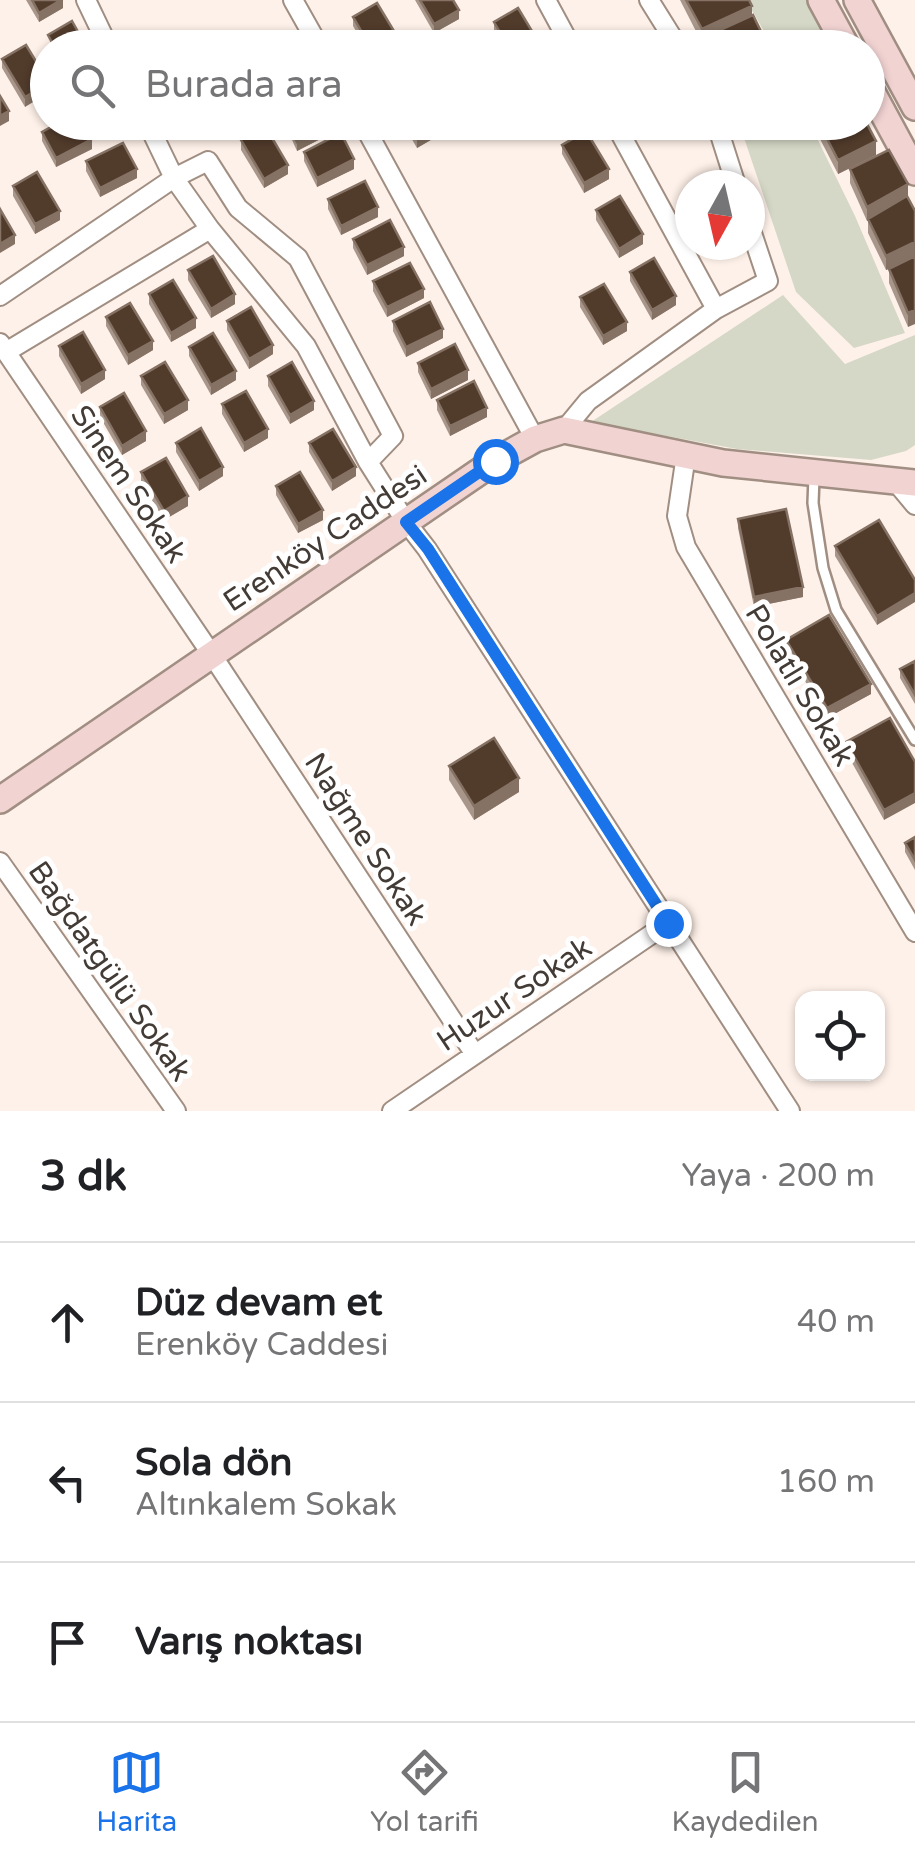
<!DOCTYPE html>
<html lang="tr">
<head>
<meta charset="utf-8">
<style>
	body { margin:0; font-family:"Varela Round",sans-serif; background:#f2f2f2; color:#202124 }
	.controls { position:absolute; right:30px; bottom:30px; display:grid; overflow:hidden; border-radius:20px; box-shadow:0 2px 8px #0004 }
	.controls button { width:90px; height:90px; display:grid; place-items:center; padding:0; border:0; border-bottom:2px solid #e0e0e0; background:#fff; color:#202124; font:50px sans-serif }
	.compass { position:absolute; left:675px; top:170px; width:90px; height:90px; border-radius:50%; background:#fff; box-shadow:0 2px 8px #0004; rotate:188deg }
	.stop { position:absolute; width:30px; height:30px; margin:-22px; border:8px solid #1a73e8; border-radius:50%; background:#fff }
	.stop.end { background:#1a73e8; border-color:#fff; box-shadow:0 2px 10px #0008 }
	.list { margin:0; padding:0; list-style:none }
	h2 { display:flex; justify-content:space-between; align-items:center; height:130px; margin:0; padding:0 40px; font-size:42px }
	h2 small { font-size:32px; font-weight:400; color:#757577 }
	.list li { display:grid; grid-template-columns:65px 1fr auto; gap:30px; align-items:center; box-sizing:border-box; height:160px; padding:0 40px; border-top:2px solid #e0e0e0 }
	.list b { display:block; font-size:38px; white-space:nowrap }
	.list p { margin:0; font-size:32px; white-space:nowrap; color:#757577 }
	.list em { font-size:32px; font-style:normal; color:#757577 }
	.icon { flex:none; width:55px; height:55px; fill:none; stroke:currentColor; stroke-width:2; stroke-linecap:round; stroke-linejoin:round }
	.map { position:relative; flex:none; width:915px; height:1111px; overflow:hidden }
	.search { position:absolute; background:#fff; box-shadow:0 2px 8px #0004; left:30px; right:30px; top:30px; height:110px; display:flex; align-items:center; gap:25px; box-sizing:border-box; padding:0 35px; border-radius:55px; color:#757577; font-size:38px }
	.sheet { height:610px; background:#fff }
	nav { display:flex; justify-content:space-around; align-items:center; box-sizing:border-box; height:140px; border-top:2px solid #e0e0e0; background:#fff; font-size:28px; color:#757577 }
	nav a { display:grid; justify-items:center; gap:5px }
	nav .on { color:#1a73e8 }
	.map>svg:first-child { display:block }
	.green { fill:#d5d8c6 }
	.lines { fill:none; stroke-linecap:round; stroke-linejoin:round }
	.lane-casing { stroke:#a18e82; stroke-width:14 }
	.street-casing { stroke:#a18e82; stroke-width:22 }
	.secondary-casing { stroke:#a18e82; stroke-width:30 }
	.lane { stroke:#fff; stroke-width:9 }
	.street { stroke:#fff; stroke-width:18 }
	.secondary { stroke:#f1d3d2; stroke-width:25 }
	.wall { fill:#a8968a }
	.shaded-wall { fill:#857264 }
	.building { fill:#513b2b; stroke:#857264; stroke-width:2.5 }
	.route { stroke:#1a73e8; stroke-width:12 }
	.labels { text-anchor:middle; stroke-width:10; stroke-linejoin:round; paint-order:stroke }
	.street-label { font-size:30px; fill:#433b35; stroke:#fff }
</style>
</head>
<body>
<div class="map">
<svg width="915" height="1111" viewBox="0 0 915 1111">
	<rect width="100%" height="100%" fill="#fef1e9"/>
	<path class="green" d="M746,0H807L832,47H773Z
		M739,123H833L814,132L855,216L905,333L854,348L796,292Z
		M783,295L845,364L915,335V445L906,451L871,460L737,449L591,422Z"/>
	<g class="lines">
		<g class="lane-casing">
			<path id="lane" d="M814,477L813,503L823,568L836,610L915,740"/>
		</g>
		<g class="street-casing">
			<path id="street" d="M86,0L109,48
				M293,0L320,48
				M546,0L572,48
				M649,0L679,48
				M147,122L174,178L210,229L306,346L368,462L406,522L427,549L790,1111
				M362,122L535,439
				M716,122L736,185
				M0,296L174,178L208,161L238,208L298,258L393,436L368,462
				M716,309L768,281L750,227
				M0,343L212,655L474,1053
				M6,352L210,229
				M564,430L588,401L716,309L614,122
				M686,455L677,516L686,547L915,932
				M895,481L915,505
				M0,862L176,1111
				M392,1111L668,923"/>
		</g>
		<g class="secondary-casing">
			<path id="secondary" d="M821,0L847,48
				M857,0L915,107
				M868,85L915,172
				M0,800L495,461L535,439L564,430L723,463L915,483"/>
		</g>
		<use href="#lane" class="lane"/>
		<use href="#street" class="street"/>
		<use href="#secondary" class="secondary"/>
	</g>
	<path class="wall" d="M26,0H63V8L39,22Z
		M415,0H453L459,19L434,33Z
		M680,0H749L752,16L769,48H709V40L702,43Z
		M353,17L400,48H366L353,26Z
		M494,22L541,48H503L494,31Z
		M26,45L25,107L2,68V59Z
		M284,122H334V132L297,151Z
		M402,122H440L441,134L417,148Z
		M819,123L876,155L838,174L819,137Z
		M42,132L92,149L56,167L42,141Z
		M241,140L288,174L264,188L241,150Z
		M562,145L609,179L584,193L562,154Z
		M304,152L354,169L317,187L304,161Z
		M86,161L137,178L100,197L86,171Z
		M850,169L908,198L915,211L908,327L889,283V269L900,264L886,270L868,233V220L867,221L850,183Z
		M13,186L60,220L35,234L13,196Z
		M328,199L378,217L341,235L328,209Z
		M596,210L643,244L619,258L596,220Z
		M353,239L404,256L367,275L353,248Z
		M188,270L235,304L211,318L188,280Z
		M630,272L676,305L652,320L630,281Z
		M373,281L424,298L387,317L373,291Z
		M149,294L196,328L171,342L149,304Z
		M580,297L627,331L603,345L580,307Z
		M106,317L153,350L128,365L106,326Z
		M227,321L273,354L249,369L227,330Z
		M393,321L443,338L406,357L393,331Z
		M59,346L105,379L81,394L59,356Z
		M189,347L236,380L211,395L189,356Z
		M418,363L468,380L431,399L418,372Z
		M141,376L188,410L164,424L141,385Z
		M268,376L314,410L290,424L268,386Z
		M437,400L487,417L450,436L437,410Z
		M222,404L268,438L244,452L222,414Z
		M100,407L146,441L122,455L100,417Z
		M176,443L223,476L199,491L176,452Z
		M309,443L356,476L332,491L309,452Z
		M141,472L188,506L164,520L141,482Z
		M276,486L323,520L298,533L276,495Z
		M738,519L803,597L754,607L738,528Z
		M835,546L915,580L877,625L835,556Z
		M786,640L871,694L827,718L786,649Z
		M915,661V704L900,678V669Z
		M890,718L884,820L846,752V742Z
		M449,766L519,792L474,820L449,780Z
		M915,837V870L905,852V843Z"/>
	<path class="shaded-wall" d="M61,0H63V8L39,22V13Z
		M752,6V20L709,35V40L702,43V29Z
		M459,10V19L434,33V24Z
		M48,84V93L25,107V97Z
		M9,111V121L0,126V116Z
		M550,122H564L550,131Z
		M334,123V132L297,151V142Z
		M441,124V134L417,148V138Z
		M92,139V149L56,167V158Z
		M876,141V155L838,174V160Z
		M354,159V169L317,187V178Z
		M288,165V174L264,188V179Z
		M137,169V178L100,197V188Z
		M609,169V179L584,193V183Z
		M908,184V198L867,221V207Z
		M378,207V217L341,235V226Z
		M60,211V220L35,234V224Z
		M643,234V244L619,258V249Z
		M15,235V244L0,253V244Z
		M915,242V256L886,270V256Z
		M404,247V256L367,275V265Z
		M424,289V298L387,317V307Z
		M235,294V304L211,318V309Z
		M676,296V305L652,320V310Z
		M915,310V324L908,327V313Z
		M196,318V328L171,342V333Z
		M627,322V331L603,345V336Z
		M443,329V338L406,357V347Z
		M153,341V350L128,365V355Z
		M273,345V354L249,369V359Z
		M105,370V379L81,394V384Z
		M468,370V380L431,399V389Z
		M236,371V380L211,395V385Z
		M188,400V410L164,424V414Z
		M314,401V410L290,424V415Z
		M487,408V417L450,436V426Z
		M268,429V438L244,452V443Z
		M146,431V441L122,455V446Z
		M223,467V476L199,491V481Z
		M356,467V476L332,491V481Z
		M188,496V506L164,520V511Z
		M323,510V520L298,533V524Z
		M803,587V597L754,607V597Z
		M915,593V602L877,625V616Z
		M871,684V694L827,718V708Z
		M519,778V792L474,820V806Z
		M915,793V803L884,820V810Z"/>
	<path class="building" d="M32,0H61L39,13Z
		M420,0H453L459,10L434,24Z
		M686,0H749L752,6L702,29Z
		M377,3L400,41L388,48H371L353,17Z
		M518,8L541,46L538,48H509L494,22Z
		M753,15L769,48H715L709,35Z
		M72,21L87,48H55L48,35Z
		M26,45L48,81V84L25,97L2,59Z
		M0,96L9,111L0,116Z
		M60,122H84L92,139L56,158L42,132Z
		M287,122H334V123L297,142Z
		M408,122H440L441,124L417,138Z
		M866,122L876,141L838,160L819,123Z
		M265,126L288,165L264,179L241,140Z
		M586,131L609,169L584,183L562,145Z
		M341,133L354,159L317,178L304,152Z
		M123,143L137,169L100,188L86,161Z
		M889,150L908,184L867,207L850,169Z
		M37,172L60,211L35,224L13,186Z
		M365,181L378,207L341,226L328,199Z
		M620,196L643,234L619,249L596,210Z
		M907,196L915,211V242L886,256L868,219Z
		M0,209L15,235L0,244Z
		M390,220L404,247L367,265L353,239Z
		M213,256L235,294L211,309L188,270Z
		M915,256V310L908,313L889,269Z
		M654,258L676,296L652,310L630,272Z
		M410,263L424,289L387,307L373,281Z
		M173,280L196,318L171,333L149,294Z
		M604,284L627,322L603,336L580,297Z
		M430,302L443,329L406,347L393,321Z
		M130,303L153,341L128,355L106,317Z
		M251,307L273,345L249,359L227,321Z
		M83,332L105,370L81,384L59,346Z
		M213,333L236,371L211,385L189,347Z
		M455,344L468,370L431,389L418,363Z
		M165,362L188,400L164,414L141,376Z
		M292,362L314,401L290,415L268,376Z
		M474,381L487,408L450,426L437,400Z
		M246,391L268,429L244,443L222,404Z
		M124,393L146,431L122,446L100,407Z
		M201,428L223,467L199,481L176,443Z
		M333,429L356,467L332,481L309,443Z
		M166,458L188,496L164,511L141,472Z
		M300,472L323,510L298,524L276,486Z
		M786,509L803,587L754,597L738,519Z
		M879,520L915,580V593L877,616L835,546Z
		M829,615L871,684L827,708L786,640Z
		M915,661V695L900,669Z
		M890,718L915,762V793L884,810L846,742Z
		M494,738L519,778L474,806L449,766Z
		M915,837V860L905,843Z"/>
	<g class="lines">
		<path class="route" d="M495,461L406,522L428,549L668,923"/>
	</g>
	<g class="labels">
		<g class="street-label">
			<text transform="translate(129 484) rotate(56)" y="10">Sinem Sokak</text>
			<text transform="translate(325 538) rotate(-34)" y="10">Erenköy Caddesi</text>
			<text transform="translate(800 685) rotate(59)" y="10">Polatlı Sokak</text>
			<text transform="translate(366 839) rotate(57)" y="10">Nağme Sokak</text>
			<text transform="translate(110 971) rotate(55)" y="10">Bağdatgülü Sokak</text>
			<text transform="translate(514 994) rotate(-34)" y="10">Huzur Sokak</text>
		</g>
	</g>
</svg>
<div class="controls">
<button><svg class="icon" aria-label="locate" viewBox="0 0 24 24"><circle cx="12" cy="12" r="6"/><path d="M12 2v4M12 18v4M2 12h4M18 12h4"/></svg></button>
</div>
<svg class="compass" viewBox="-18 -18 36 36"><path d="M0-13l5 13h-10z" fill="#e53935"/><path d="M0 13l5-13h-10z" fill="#757577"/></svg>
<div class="stop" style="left:495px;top:461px"></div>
<div class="stop end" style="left:668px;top:923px"></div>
<div class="search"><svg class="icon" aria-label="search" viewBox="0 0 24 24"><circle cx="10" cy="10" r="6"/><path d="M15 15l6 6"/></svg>Burada ara</div>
</div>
<section class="sheet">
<h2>3 dk<small>Yaya · 200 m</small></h2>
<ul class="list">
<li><svg class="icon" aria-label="ahead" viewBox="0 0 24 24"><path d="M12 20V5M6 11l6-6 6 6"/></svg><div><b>Düz devam et</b><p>Erenköy Caddesi</p></div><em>40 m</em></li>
<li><svg class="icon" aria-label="left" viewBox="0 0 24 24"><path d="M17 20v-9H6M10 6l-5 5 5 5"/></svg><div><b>Sola dön</b><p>Altınkalem Sokak</p></div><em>160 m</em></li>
<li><svg class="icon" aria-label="arrive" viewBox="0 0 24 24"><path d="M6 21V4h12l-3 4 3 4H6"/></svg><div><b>Varış noktası</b></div></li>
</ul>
</section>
<nav>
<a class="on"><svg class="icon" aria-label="map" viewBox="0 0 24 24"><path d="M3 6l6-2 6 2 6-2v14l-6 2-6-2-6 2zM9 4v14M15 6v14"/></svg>Harita</a>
<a><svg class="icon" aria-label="directions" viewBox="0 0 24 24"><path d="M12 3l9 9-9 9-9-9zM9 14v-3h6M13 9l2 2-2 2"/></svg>Yol tarifi</a>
<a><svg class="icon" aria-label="saved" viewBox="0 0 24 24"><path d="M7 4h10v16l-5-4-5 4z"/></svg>Kaydedilen</a>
</nav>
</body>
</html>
